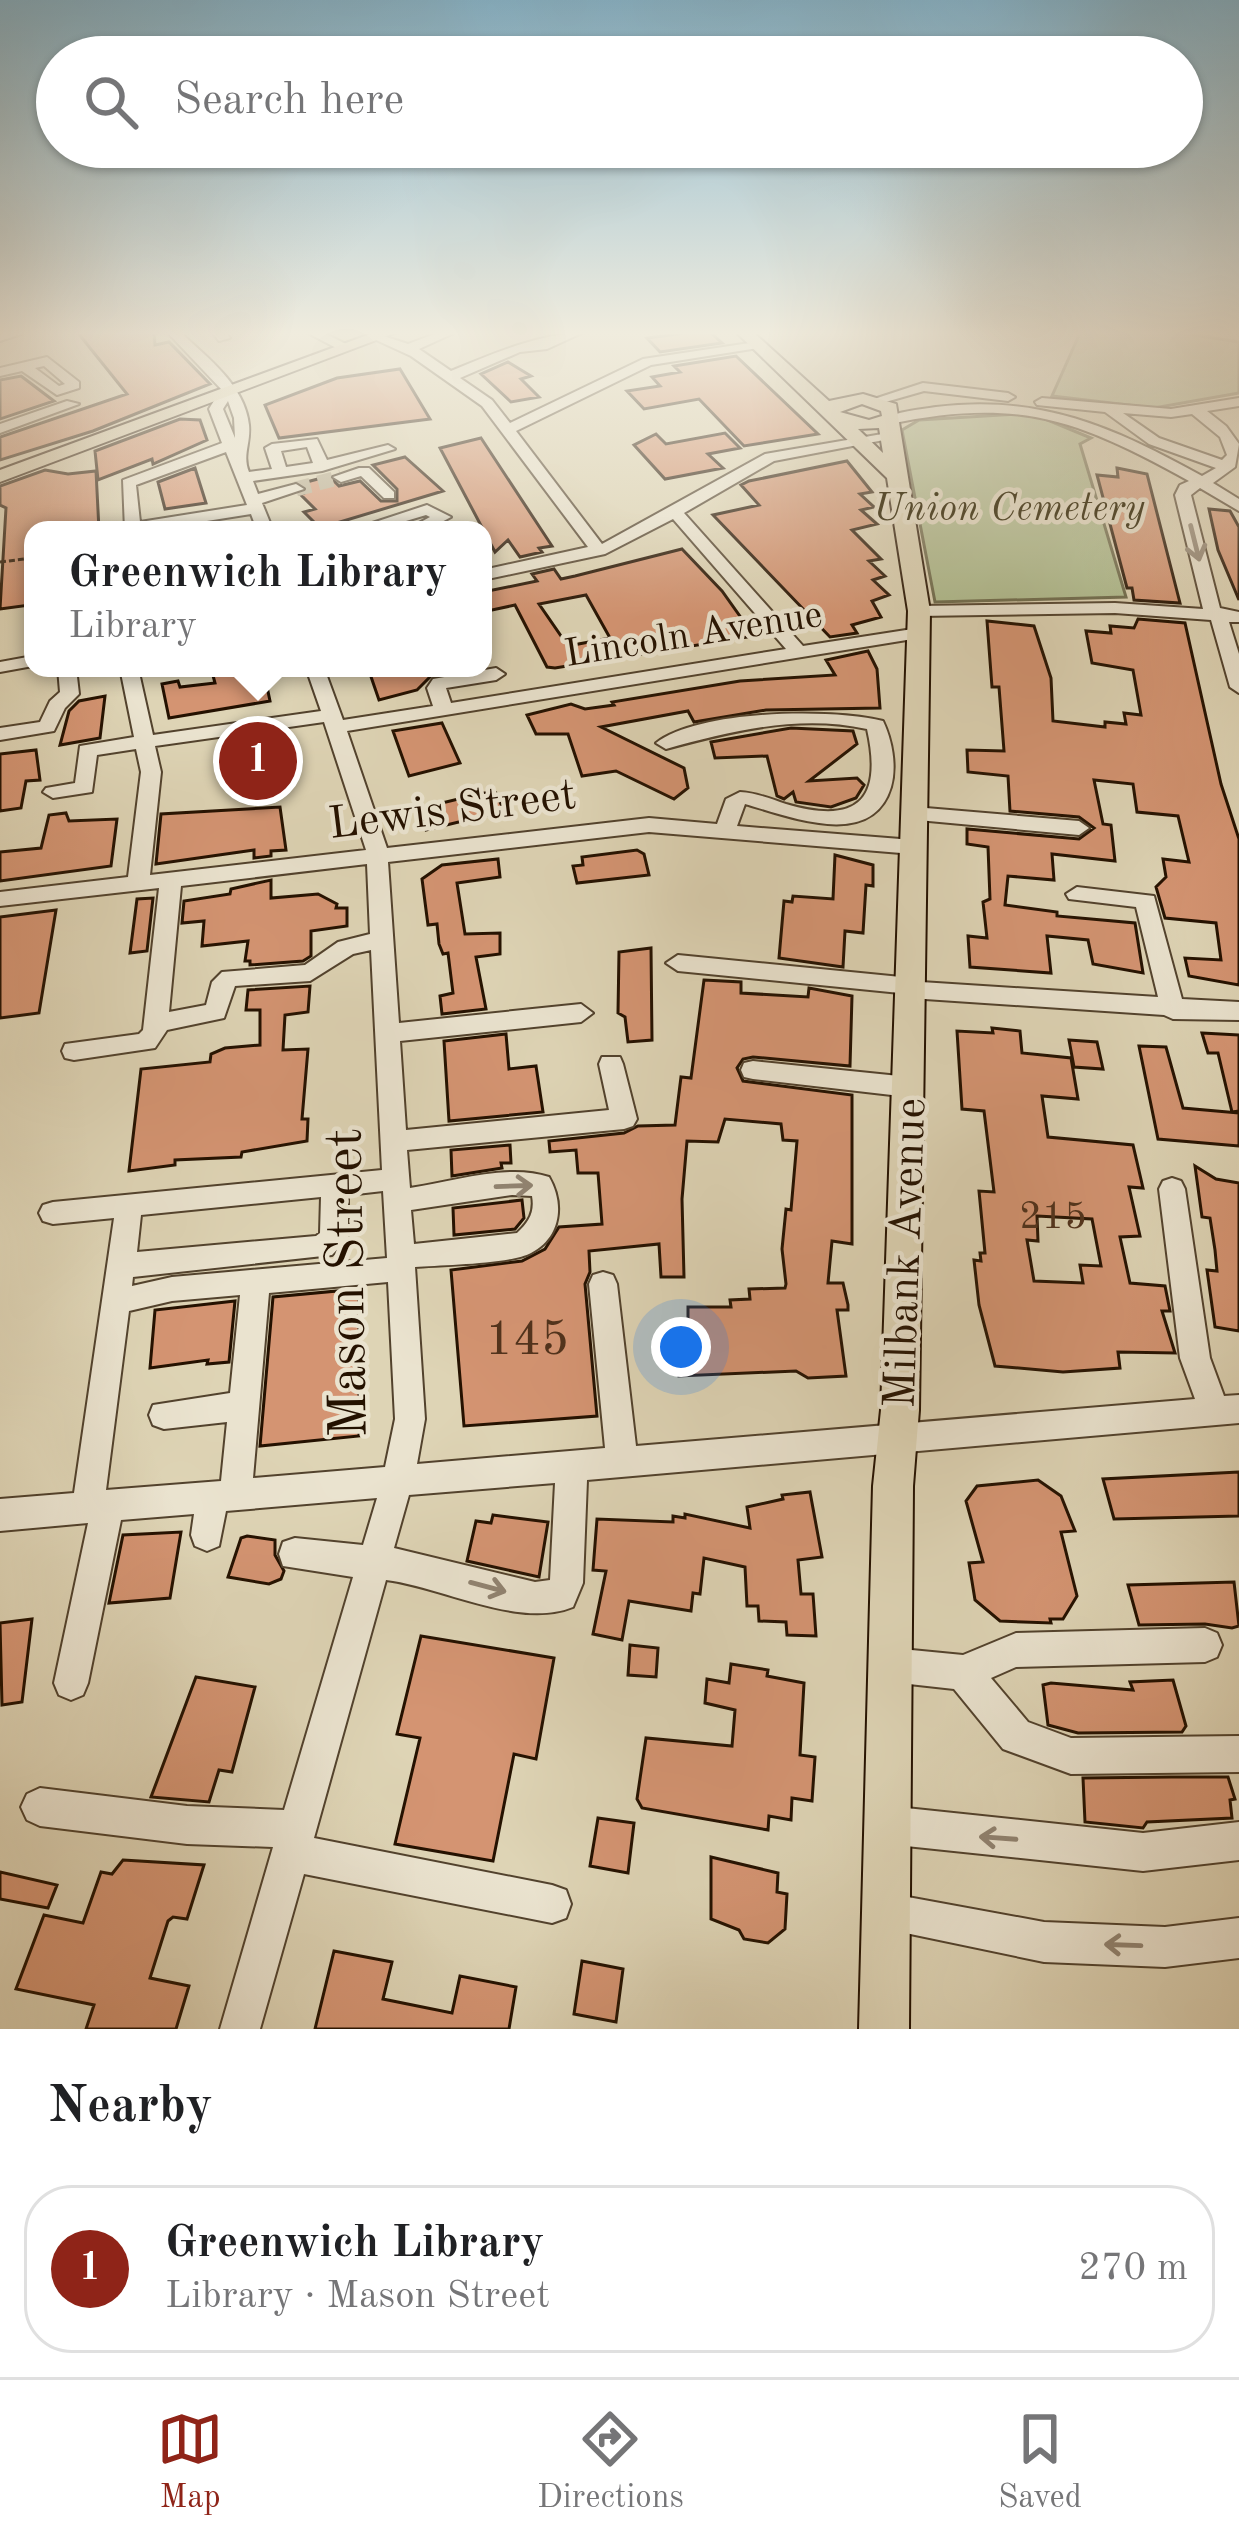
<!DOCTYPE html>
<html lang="en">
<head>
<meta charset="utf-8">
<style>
	body { margin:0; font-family:"Old Standard TT",serif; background:#f2f2f2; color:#202124 }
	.you { position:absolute; left:681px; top:1347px; width:42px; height:42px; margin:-30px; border:9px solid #fff; border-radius:50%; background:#1a73e8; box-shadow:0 0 0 18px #1a73e833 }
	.badge { display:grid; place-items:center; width:78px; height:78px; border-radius:50%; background:#8f2418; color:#fff; font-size:39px; font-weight:700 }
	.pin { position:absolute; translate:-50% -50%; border:6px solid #fff; box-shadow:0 3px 12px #0006 }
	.popup { position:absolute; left:24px; top:521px; width:468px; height:156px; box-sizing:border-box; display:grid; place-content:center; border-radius:24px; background:#fff; filter:drop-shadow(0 3px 9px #0005); font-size:39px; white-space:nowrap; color:#757577 }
	.popup b { font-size:45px; color:#202124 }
	.popup::after { content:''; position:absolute; left:50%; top:100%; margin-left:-24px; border:24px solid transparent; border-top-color:#fff }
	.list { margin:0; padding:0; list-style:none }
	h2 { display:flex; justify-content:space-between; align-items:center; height:156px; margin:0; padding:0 48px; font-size:51px }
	h2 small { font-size:39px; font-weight:400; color:#757577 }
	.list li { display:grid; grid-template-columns:78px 1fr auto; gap:36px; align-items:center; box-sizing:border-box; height:168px; margin:0 24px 24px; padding:0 24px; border:3px solid #e0e0e0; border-radius:48px }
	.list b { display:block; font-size:45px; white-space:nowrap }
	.list p { margin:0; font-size:39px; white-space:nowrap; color:#757577 }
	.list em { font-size:39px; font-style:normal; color:#757577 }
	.icon { flex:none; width:66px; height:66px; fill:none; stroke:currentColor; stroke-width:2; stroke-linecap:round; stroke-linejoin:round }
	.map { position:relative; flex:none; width:1239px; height:2029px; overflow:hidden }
	.search { position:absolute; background:#fff; box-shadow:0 3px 9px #0004; left:36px; right:36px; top:36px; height:132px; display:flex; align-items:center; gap:30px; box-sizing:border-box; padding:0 42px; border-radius:66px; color:#757577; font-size:45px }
	.sheet { height:348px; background:#fff }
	nav { display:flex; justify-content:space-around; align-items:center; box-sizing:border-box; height:168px; border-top:3px solid #e0e0e0; background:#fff; font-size:33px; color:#757577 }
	nav a { display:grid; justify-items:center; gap:6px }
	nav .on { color:#8f2418 }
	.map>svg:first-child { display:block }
	.green { fill:#afbd8f; stroke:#6a6748; stroke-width:3 }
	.building { fill:#d49472; stroke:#241100; stroke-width:3; fill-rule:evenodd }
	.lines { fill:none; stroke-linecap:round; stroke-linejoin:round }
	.minor-tunnel { stroke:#b9ad91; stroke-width:15; stroke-dasharray:15 8; stroke-linecap:butt }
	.minor-casing { stroke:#52422d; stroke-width:4 }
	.major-casing { stroke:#241100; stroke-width:4 }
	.path { stroke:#241100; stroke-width:3; stroke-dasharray:6 3; stroke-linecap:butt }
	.minor { fill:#eae3cf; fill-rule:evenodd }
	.major { fill:#ded4b5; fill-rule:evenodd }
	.oneway { stroke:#918472 }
	.labels { text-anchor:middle; stroke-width:9; stroke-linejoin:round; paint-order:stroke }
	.far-park-label { font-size:39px; font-style:italic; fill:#554d32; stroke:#eae3cf }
	.far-street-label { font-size:39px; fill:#241100; stroke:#eae3cf }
	.number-label { font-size:39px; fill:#50321c }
	.street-label { font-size:45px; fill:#241100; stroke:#eae3cf }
	.near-number-label { font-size:48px; fill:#50321c }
	.near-street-label { font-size:54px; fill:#241100; stroke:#eae3cf }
</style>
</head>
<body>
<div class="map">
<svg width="1239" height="2029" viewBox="0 0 1239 2029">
	<rect width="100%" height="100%" fill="#ded4b5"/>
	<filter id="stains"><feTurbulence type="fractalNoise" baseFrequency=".00167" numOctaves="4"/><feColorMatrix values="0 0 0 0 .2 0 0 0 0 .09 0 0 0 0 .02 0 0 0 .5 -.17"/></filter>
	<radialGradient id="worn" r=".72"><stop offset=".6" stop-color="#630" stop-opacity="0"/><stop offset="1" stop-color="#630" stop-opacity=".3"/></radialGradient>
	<path class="green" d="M1080,333H1182L1239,342V393L1154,408L1052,396Z
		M1019,414L1038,416L1091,438L1080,444L1126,597L935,602L902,430L919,420Z"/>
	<path class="building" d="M78,333H154L155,345L169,342L210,384L93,431L0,460V437L127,394Z
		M685,333H711L722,343L660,352L647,338Z
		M736,356L818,434L744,446L699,399L644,409L627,391L660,386L652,377L680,372L674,366Z
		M508,362L531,376L521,379L539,397L511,402L481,374Z
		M400,369L430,419L279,438L265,405L337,378Z
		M21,376L54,401L0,419V380Z
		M180,419L200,420L207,440L153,464L152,459L98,480L95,451Z
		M725,433L740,448L708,454L723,468L665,479L634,445L656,434L666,444Z
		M481,438L552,546L539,548L542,552L520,557L508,540L495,552L440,448Z
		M405,457L443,491L320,528L304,512L315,509L301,495L308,491L303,483L329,476L339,486L360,481L381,501H397V489L373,465Z
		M847,461L872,492L860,494L874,507L861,510L877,524L852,530L881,559L869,561L885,576L873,580L889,595L872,601L881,617L852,625L857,633L830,637L713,515L759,505L741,485L749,481Z
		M195,468L206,503L165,509L158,482Z
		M1117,468L1147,474L1180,603L1134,600L1132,588H1127L1097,475L1118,477Z
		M45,470L68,474L96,471L99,530H33L30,605L0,609L6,508L0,505V486Z
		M1209,509L1230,511L1239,527V600L1218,550Z
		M682,549L722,591L754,636L555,668L547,667L515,605L483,612V592L537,581L532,574L554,569L561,579L575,576ZM586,595L610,638L568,646L539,604Z
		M1138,619L1185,623L1221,784L1239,839V985L1189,976L1185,958L1221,960L1216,923L1165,918L1156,887L1166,877L1163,859L1189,862L1178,816L1137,812L1133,784L1094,780L1103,824L1111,825L1115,861L1052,854L1054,880L1008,876L1005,905L1057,912V916L1135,923L1143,973L1093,964L1088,940L1047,936L1051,973L970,967L968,936L987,938L983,902L990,899L988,847L967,844V829L1079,839L1094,828L1079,817L1010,811L1008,776L968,772L967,750L1004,751L999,687H992L987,621L1034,626L1051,678L1053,721L1105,727V722L1126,724L1124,713L1141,715L1133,670L1092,663L1086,631L1111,633L1110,626L1134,628Z
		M868,651L877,669L880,708L766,710L694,722L688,711L601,727L684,768L688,788L674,799L616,771L582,776L568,734H536L527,715L571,704L585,709L614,705L612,702L740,681L835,675L826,660Z
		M211,668H242L247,685L266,682L270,701L169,718L162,684L178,681L180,687L215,683Z
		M368,668H454V671L432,675L417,690L379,700Z
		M105,696L100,738L60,745L69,711L79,701Z
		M442,723L460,763L409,776L393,731Z
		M791,728L853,731L857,744L809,781L857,778L864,785L856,798L831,807L796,802L793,792L784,799L777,796L767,756L715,758L711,742Z
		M36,750L40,780L26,781L21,808L0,811V754Z
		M483,793H496L504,811L426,830L417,809Z
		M280,807L286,850L271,851V856L254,858V850L156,864L161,814Z
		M66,813L69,821L117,819L111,866L0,881V852L41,848L49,815Z
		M637,850L644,854L649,875L577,883L573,866L583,865L582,857Z
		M835,855L873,865V886L866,885L863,933L845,931L843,967L779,958L784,901L792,902L793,896L833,899Z
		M498,859L500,877L457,883L465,934L500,933V954L476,957L486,1009L442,1014L440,996L453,993L448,953L443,954L439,944L437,924L428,925L422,879L442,865Z
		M271,880V898L318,894L337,904L336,908H347V926L311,931V956L303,961L250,965V961H245L248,941L202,946L204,921L182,923L184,901L230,894L231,889Z
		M153,898L147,951L130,953L137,899Z
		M56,910L39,1013L0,1018V917Z
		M651,948L652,1040L628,1042L625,1017L618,1013L619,952Z
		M704,980L741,982V993L808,997L809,988L852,996L850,1066L753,1057L743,1059L737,1068L743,1081L852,1095V1244L832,1241L828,1283H843L848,1305V1310H837L846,1376L808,1378L796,1371L679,1376L677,1329L688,1330V1307H731L730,1300L750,1299L749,1289L785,1288L786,1284L782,1249L786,1209L791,1210L797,1141L783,1140L781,1124L725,1119L718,1142L687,1141L682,1199L684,1277H661L659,1244L589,1251L590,1272L585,1284L597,1416L464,1426L451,1270L522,1261L545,1249L559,1227L602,1224L598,1173H578L576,1150L550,1152L549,1141L624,1133L638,1126L675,1125L681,1077L691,1078Z
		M310,986L308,1012L285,1015L283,1050L308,1049L302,1119H308L307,1141L242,1152L241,1157L175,1160V1165L129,1171L141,1069L210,1062L211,1054L225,1048L260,1045V1010H246L248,990Z
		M992,1028L1020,1031L1022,1053L1071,1058L1078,1099L1042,1096L1048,1137L1133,1145L1143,1188L1129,1187L1140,1236L1120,1237L1130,1283L1165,1286L1170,1311H1162L1175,1353L1118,1352L1120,1368L1063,1372L995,1366L979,1305L974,1260L981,1261L980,1253H985L979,1191L994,1192L984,1111L962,1109L957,1031L993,1033ZM1037,1216L1092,1219L1101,1266L1080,1265L1083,1283L1034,1281L1027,1240L1038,1241Z
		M1202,1033L1239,1035V1111L1232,1112L1218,1053H1208Z
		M506,1034L509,1069L536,1066L543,1112L449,1121L444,1041Z
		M1069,1040L1097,1042L1103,1069L1074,1067Z
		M1139,1046L1166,1047L1183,1108L1239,1113V1146L1158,1139Z
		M510,1145L511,1163H501L502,1168L452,1176L451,1150Z
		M1195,1166L1216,1179L1239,1183V1331L1215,1327L1207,1270L1217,1271L1215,1250L1210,1218L1202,1217Z
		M522,1200L524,1218L515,1229L454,1235L453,1208Z
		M359,1289V1436L260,1446L273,1297Z
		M235,1301L229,1362L207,1364L208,1360L150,1368L155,1310Z
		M1239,1472V1516L1114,1519L1103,1479Z
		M1038,1480L1061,1496L1075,1531L1061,1532L1077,1596L1063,1619H1050L1051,1623L1000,1621L975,1600L969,1563L983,1562L966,1501L977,1486Z
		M810,1492L822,1557L798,1560L801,1594H813L816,1636L787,1635L786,1622L759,1621L758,1606H747L745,1567L704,1558L700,1594L693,1593L691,1611L629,1601L622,1640L593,1634L606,1571L593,1570L597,1519L673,1522V1516L685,1518V1514L750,1528L747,1507L783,1499L782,1495Z
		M493,1515L548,1522L539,1577L467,1561L476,1521L491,1523Z
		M181,1532L170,1598L109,1603L123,1535Z
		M247,1536L275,1540V1555L284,1571L281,1579L269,1584L228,1577L241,1538Z
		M1234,1582L1239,1626L1232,1628L1205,1624L1139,1625L1128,1585Z
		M32,1619L22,1702L2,1705L0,1623Z
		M421,1636L554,1658L536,1759L514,1754L493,1861L395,1844L420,1738L397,1734Z
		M630,1645L658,1648L656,1677L628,1675Z
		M731,1664L768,1670L767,1676L804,1683L800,1755L815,1757L812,1801L792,1798L791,1820L769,1816L768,1830L642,1808L637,1799L646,1738L732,1746L735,1710L705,1703L707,1679L729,1683Z
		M196,1677L255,1687L232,1772L219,1770L209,1802L151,1797Z
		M1173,1680L1186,1726L1182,1732L1078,1733L1048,1725L1043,1685L1051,1683L1133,1690L1130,1682Z
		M1171,1777H1228L1235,1799L1230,1800L1232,1818L1147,1822L1143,1828L1085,1822L1083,1778Z
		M598,1818L634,1823L628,1873L590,1866Z
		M711,1857L778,1873L777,1892L787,1894L785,1929L768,1943L744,1939L739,1930L711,1919Z
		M123,1860L204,1865L187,1919L173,1917L168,1921L150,1978L189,1986L176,2029H86L94,2005L16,1989L44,1915L83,1923L101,1872L112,1874Z
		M0,1872L57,1885L48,1908L0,1899Z
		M334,1951L392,1962L383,1999L452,2013L460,1976L516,1987L509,2029H315Z
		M582,1961L623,1969L616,2022L574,2014Z"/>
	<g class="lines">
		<path class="minor-tunnel" d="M296,489L341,477"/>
		<g class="minor-casing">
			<path id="minor" d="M0,333H24L0,341Z
				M168,333H181C208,358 245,386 249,425C251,443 242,455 249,472L272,469L265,448L272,444L317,439L327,460L388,445L395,449L322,471L253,481L258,494L296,484L304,489L262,503L273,530H257L251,514L150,530H125L123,480L222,443L209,409L221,389ZM228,401L234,418L235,438L223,409ZM307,447L313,463L286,467L281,451ZM226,452L247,505L140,522L136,485Z
				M213,333H226L230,338L219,341Z
				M308,333H324L354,348L342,351Z
				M374,333L408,344L437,333H454L419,349L451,371C490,355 540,333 582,333L547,349L520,352L460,378L492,400L510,423L643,359L763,341V347L758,348L651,365L516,431L602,544L765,454L894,432L896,435L889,439L774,461L684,513L803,646L919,628L928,633L919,638L347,731L387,848L649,818L717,824L726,799L740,792C757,793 771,799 786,804C858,825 883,800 867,729C799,714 732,731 666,749L656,743C699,710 830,708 883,721C892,740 897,766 891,787C872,851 788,816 745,804L737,826L913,840L924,847L913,854L649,832L388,862L399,1023L581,1004L593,1013L581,1022L400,1041L406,1130L609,1110L599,1064L602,1057H620L623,1064L637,1119L633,1126L624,1129L407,1150L410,1188C452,1182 508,1163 549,1177C564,1203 562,1237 531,1253C511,1264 442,1265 415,1267L425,1419L417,1464L605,1448L589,1284L593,1275L603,1272L613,1275L617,1284L636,1446L1195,1399L1180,1358L1159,1189L1163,1181L1172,1178L1181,1181L1185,1189L1210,1358L1224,1396L1239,1395V1423L587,1480L583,1583L573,1607C519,1629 443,1587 386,1580L314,1838L552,1885L566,1890L571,1904L566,1918L552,1923L304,1874L260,2029H220L273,1847L187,1844L40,1826L27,1820L21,1807L27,1794L40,1788L187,1806L284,1810L353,1577L283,1566L279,1554L283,1542L295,1538L363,1545L377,1498L226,1511L219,1546L207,1551L195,1546L191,1535L194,1514L121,1520L88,1683L83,1695L71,1700L59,1695L54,1683L88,1523L0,1531V1499L74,1493L114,1218L53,1224L43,1221L39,1213L43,1205L53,1202L382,1170L371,950L353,954L310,981L235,986L224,1018L167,1030L155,1048L74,1060L65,1058L62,1051L65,1044L139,1034L143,1030L159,888L0,906V892L128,877L141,772L136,749L97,755L92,792L53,798L43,792L46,788L75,783L80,746L134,737L120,668H138L153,735L321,711L306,668H324L343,720L433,706L427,688L433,679L496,668L505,674L496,680L446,688L451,703L786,649L673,519L605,554L483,580V570L588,547L482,406L411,356L374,339ZM324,722L366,850L150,875L161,772L155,746ZM367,864L370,934L338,942L305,965L222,972L212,982L206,1005L169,1012L181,886ZM383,1191L387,1258L172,1277L132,1286L133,1277L332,1255L348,1238V1195ZM512,1195L532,1196C535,1212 529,1222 517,1233L414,1244L411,1210ZM321,1197L320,1233L316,1236L137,1252L141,1215ZM388,1282L395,1419L385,1467L253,1478L269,1293ZM240,1295L230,1393L153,1405L149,1415L153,1425L164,1429L227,1422L221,1481L106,1490L129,1311L172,1301ZM555,1483L550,1580L535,1582L394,1548L409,1495Z
				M47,357L79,382V388L57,395L22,371L0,376V368ZM44,366L65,384L59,386L35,368Z
				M923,383L1008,393L1015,397L1008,401L924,391L875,405L868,401Z
				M1042,398L1171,409L1239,398V406L1207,411L1226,426L1239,444L1235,467L1213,483L1239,499V511L1200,488L1191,495L1220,608L1239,612V622H1229L1239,654V693L1230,687L1211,620L1115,613L919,616L910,611L919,606L1115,603L1203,609L1175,495L1180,485L1189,481C1077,419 1018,397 889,424L882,420C897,411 918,410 936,407C1039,394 1114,427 1202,476L1216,468L1149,444L1105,412L1037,405L1035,402ZM1123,413L1171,417L1192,414L1220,437L1227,455L1222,460L1159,438Z
				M67,401L79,404L0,433V424Z
				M359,468H369L394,492V498H384L361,476L341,482L333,477Z
				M427,505L451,517L427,530H406L430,517L426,515L376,530H351Z
				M33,656V666L0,672V662Z
				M58,668H76L79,694L65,708L54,731L0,740V728L40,722L50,701L60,692Z
				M914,807L1079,821L1089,828L1079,835L907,819L904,814Z
				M1077,887L1154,896L1182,999L1239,1002V1020L1173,1019L1164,1015L910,998L900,993L678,971L666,963L678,955L911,978L921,982L1158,997L1136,907L1069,899L1066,894Z
				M753,1061L909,1077L918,1080L922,1087L918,1094L909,1097L753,1079L744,1077L741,1070L744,1063Z
				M1205,1628L1217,1633L1222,1645L1217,1657L1205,1662L1016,1667L991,1678L1028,1722L1071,1738L1239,1736V1772L1071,1774L1003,1749L954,1689L891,1682L879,1677L874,1665L879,1653L891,1648L963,1655L1016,1633Z
				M887,1806L1143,1833L1239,1822V1860L1143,1871L887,1844L874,1838L868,1825L874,1812Z
				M886,1893L1044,1922L1165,1927L1239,1918V1958L1165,1967L1044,1962L872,1926L867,1912L872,1898Z"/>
		</g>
		<g class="major-casing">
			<path id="major" d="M373,333H395L0,482V470Z
				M737,333H754L829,401L863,394L896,404L930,611L919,1410L913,1486L909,2029H859L873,1486L881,1410L908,611L887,478ZM862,404L881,411L882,416L869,420L840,412ZM879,428L883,453L858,429Z"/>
		</g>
		<path class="path" d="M0,562L33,558"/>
		<use href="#minor" class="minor"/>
		<use href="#major" class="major"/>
	</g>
	<defs><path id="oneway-shaft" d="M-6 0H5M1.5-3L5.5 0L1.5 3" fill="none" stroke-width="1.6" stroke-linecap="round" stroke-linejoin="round" transform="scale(3)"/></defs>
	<g class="oneway">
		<use href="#oneway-shaft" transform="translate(1195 543) rotate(76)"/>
		<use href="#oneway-shaft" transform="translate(514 1186) rotate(-2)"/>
		<use href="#oneway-shaft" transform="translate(488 1587) rotate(15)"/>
		<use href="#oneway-shaft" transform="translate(998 1838) rotate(-176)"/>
		<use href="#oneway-shaft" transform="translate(1123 1945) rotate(-178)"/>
	</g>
	<linearGradient id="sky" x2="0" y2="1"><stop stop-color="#86b6ce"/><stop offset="0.54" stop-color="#f0ecde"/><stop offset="1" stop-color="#f0ecde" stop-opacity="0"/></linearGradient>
	<rect width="1239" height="617" fill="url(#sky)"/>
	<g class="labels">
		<g class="far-park-label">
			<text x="1009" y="520">Union Cemetery</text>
		</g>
		<g class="far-street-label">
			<text transform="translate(693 632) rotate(-9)" y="14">Lincoln Avenue</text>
		</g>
		<g class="number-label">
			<text x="1053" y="1228">215</text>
		</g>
		<g class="street-label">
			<text transform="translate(452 807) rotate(-7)" y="16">Lewis Street</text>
			<text transform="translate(903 1253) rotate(-88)" y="16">Milbank Avenue</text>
		</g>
		<g class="near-number-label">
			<text x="527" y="1354">145</text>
		</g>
		<g class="near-street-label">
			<text transform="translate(344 1283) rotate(-91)" y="19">Mason Street</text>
		</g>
	</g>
	<rect width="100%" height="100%" filter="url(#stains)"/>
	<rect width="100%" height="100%" fill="url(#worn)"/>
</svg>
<div class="you"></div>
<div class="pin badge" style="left:258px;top:761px">1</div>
<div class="popup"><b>Greenwich Library</b>Library</div>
<div class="search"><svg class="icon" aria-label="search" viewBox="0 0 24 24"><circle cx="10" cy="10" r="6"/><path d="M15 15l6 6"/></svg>Search here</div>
</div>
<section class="sheet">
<h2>Nearby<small></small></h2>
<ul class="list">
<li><span class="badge">1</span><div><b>Greenwich Library</b><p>Library · Mason Street</p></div><em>270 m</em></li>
</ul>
</section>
<nav>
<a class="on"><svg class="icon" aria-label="map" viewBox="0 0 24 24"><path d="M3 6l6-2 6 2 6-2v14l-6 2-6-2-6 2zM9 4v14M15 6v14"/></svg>Map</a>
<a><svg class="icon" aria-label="directions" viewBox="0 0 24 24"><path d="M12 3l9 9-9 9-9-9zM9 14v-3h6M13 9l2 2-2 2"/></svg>Directions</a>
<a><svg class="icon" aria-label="saved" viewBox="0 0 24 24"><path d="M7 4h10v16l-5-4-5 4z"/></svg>Saved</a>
</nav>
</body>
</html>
